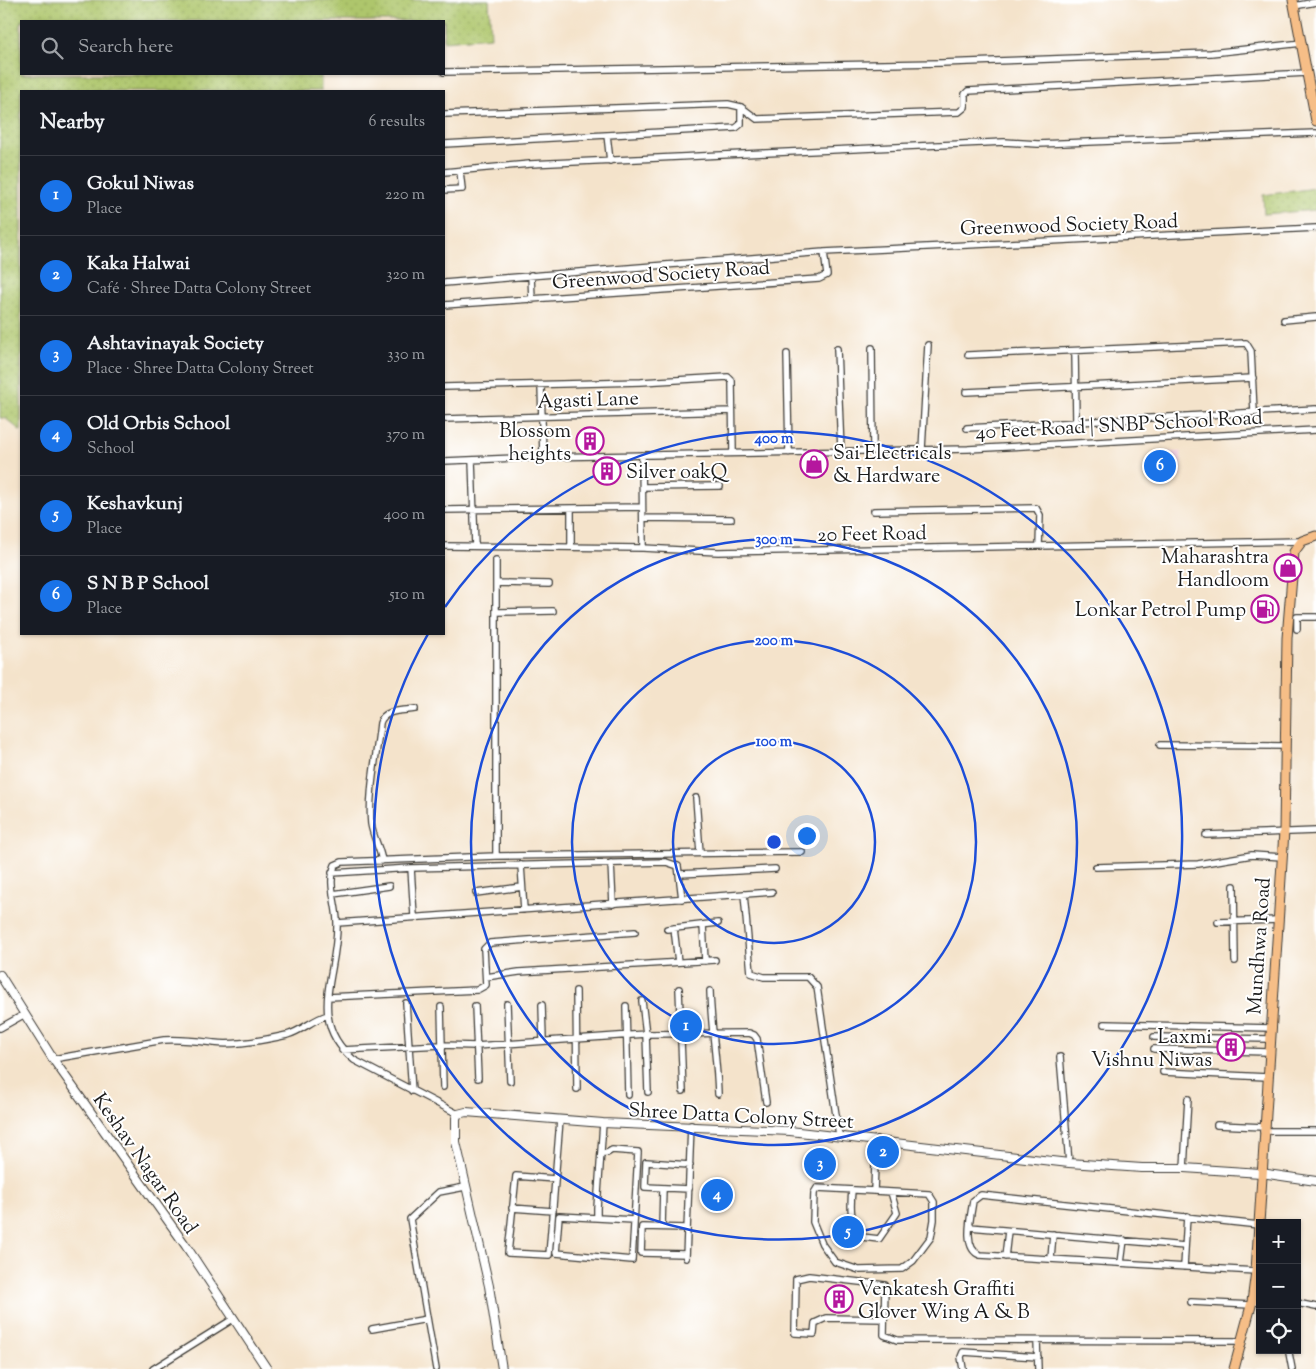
<!DOCTYPE html>
<html lang="en">
<head>
<meta charset="utf-8">
<style>
	body { margin:0; font-family:"Sorts Mill Goudy",serif; background:#20242c; color:#f1f3f6 }
	.controls { position:absolute; right:15px; bottom:15px; display:grid; overflow:hidden; border-radius:0px; box-shadow:0 1px 4px #0004 }
	.controls button { width:45px; height:45px; display:grid; place-items:center; padding:0; border:0; border-bottom:1px solid #363941; background:#171b24; color:#f1f3f6; font:25px sans-serif }
	.you { position:absolute; left:806px; top:835px; width:18px; height:18px; margin:-12px; border:4px solid #fff; border-radius:50%; background:#1a73e8; box-shadow:0 0 0 8px #1a73e833 }
	.badge { display:grid; place-items:center; width:32px; height:32px; border-radius:50%; background:#1a73e8; color:#fff; font-size:16px; font-weight:700 }
	.pin { position:absolute; translate:-50% -50%; border:2px solid #fff; box-shadow:0 1px 5px #0006 }
	.list { margin:0; padding:0; list-style:none }
	h2 { display:flex; justify-content:space-between; align-items:center; height:65px; margin:0; padding:0 20px; font-size:21px }
	h2 small { font-size:16px; font-weight:400; color:#9ea1a6 }
	.list li { display:grid; grid-template-columns:32px 1fr auto; gap:15px; align-items:center; box-sizing:border-box; height:80px; padding:0 20px; border-top:1px solid #363941 }
	.list b { display:block; font-size:19px; white-space:nowrap }
	.list p { margin:0; font-size:16px; white-space:nowrap; color:#9ea1a6 }
	.list em { font-size:16px; font-style:normal; color:#9ea1a6 }
	.icon { flex:none; width:28px; height:28px; fill:none; stroke:currentColor; stroke-width:2; stroke-linecap:round; stroke-linejoin:round }
	.map { position:relative; flex:none; width:1316px; height:1369px; overflow:hidden }
	.search { position:absolute; background:#171b24; box-shadow:0 1px 4px #0004; left:20px; top:20px; width:425px; height:55px; display:flex; align-items:center; gap:12px; box-sizing:border-box; padding:0 18px; border-radius:0px; color:#9ea1a6; font-size:19px }
	.panel { position:absolute; background:#171b24; box-shadow:0 1px 4px #0004; left:20px; top:90px; width:425px; height:545px; border-radius:0px }
	.map>svg:first-child { display:block }
	.built { fill:#f2cfe1 }
	.green { fill:url(#green-dots); stroke:#657144 }
	.lines { fill:none; stroke-linecap:round; stroke-linejoin:round }
	.minor-casing { stroke:#3c3a36; stroke-width:8 }
	.tertiary-casing { stroke:#3c3a36; stroke-width:10 }
	.primary-casing { stroke:#3c3a36; stroke-width:11 }
	.minor { stroke:#fff; stroke-width:5.5 }
	.tertiary { stroke:#fff; stroke-width:8 }
	.primary { stroke:#f6be87; stroke-width:9 }
	.ring { fill:none; stroke:#1d4ed8; stroke-width:2.5 }
	.labels { text-anchor:middle; stroke-width:4; stroke-linejoin:round; paint-order:stroke }
	.street-label { font-size:20px; fill:#1c1c1c; stroke:#fff }
	.poi-label { font-size:20px; fill:#1c1c1c; stroke:#fff; text-anchor:end }
	.centre { fill:#1d4ed8; stroke:#fff; stroke-width:2.5 }
	.ring-label { font-size:15px; text-anchor:middle; font-weight:bold; fill:#1d4ed8; stroke:#fff; stroke-width:4; stroke-linejoin:round; paint-order:stroke }
</style>
</head>
<body>
<div class="map">
<svg width="1316" height="1369" viewBox="0 0 1316 1369">
	<defs>
		<pattern id="green-dots" width="8" height="8" patternUnits="userSpaceOnUse" patternTransform="scale(1.25)"><rect width="8" height="8" fill="#aec66c"/><path d="M2 2h.1M6 6h.1" fill="none" stroke="#95aa5d" stroke-width="1.8" stroke-linecap="round"/></pattern>
	</defs>
	<rect width="100%" height="100%" fill="#fff"/>
	<filter id="ink" filterUnits="userSpaceOnUse"><feTurbulence type="fractalNoise" baseFrequency=".02" numOctaves="2"/><feDisplacementMap in="SourceGraphic" scale="10" xChannelSelector="R" yChannelSelector="G"/><feConvolveMatrix kernelMatrix="1 2 1 2 8 2 1 2 1" color-interpolation-filters="sRGB"/></filter>
	<filter id="wash" filterUnits="userSpaceOnUse"><feTurbulence type="fractalNoise" baseFrequency=".0096" numOctaves="4" result="noise"/><feDisplacementMap in="SourceGraphic" scale="20" xChannelSelector="R" yChannelSelector="G"/><feGaussianBlur stdDeviation="1.12" result="paint"/><feColorMatrix in="noise" values="0 0 0 0 0 0 0 0 0 0 0 0 0 0 0 0 0 1.4 0 .05"/><feComposite in="paint" operator="in"/></filter>
	<g filter="url(#wash)">
		<rect width="100%" height="100%" fill="#f4e3cb"/>
		<path class="built" d="M1165,452H1181L1182,476L1167,477Z"/>
		<path class="green" d="M0,0H489L491,37L444,41V21H21V74H321V91H21V431L5,418H0Z
			M1316,188V210L1264,214L1263,195Z"/>
	</g>
	<g filter="url(#ink)">
		<g class="lines">
			<g class="minor-casing">
				<path id="minor" d="M1294,6L1316,2
					M444,72L941,63L1211,53L1302,43
					M444,114L728,104L741,107L757,119L959,112L965,107V94L968,91L1307,73
					M607,135L736,128L741,124V107
					M444,144L607,135L610,161
					M444,172L530,164L1004,142L1038,144L1316,133
					M444,190L462,189L460,171
					M531,275L532,300
					M444,283L824,252L1316,228
					M444,305L819,279L827,275L824,252
					M1284,320L1316,317
					M872,348L873,451
					M837,349L841,451
					M1075,351L1076,422
					M787,354L789,453
					M968,355L1246,343L1251,351L1254,412
					M541,385L543,457
					M444,387L641,382L728,377L732,381L733,453
					M966,392L1253,378
					M444,419L732,411
					M967,428L1316,409
					M922,449L928,345
					M642,455L643,548
					M472,460L475,546
					M444,461L543,457L968,449L1316,430
					M643,487L720,486
					M444,510L642,507
					M874,511L1036,508L1040,515L1039,546
					M643,518L731,519
					M444,546L643,548L718,552L1302,541
					M571,547V509
					M496,583L549,584
					M496,612L553,611
					M1297,629V617H1316
					M1160,745L1286,746
					M696,798L700,853
					M1206,835L1316,831
					M496,856V560
					M382,861C380,848 373,837 371,824C368,793 377,754 380,723C384,709 402,711 415,709
					M611,863L613,904
					M521,865L524,910
					M1096,867L1198,864L1252,855L1282,857
					M411,868L414,916
					M332,873L411,868L666,862L678,866L682,899
					M680,874L775,869
					M1234,886L1235,961
					M476,893L522,887
					M333,894L389,886
					M744,894L751,973L764,977H808L817,987L839,1135
					M1218,922L1278,920
					M337,923L772,892
					M703,925L705,961
					M674,928L678,962
					M667,929L718,923
					M486,977L519,972L715,960
					M679,989L683,1091
					M576,991L577,1089
					M710,991C711,1026 717,1059 718,1094
					M328,997L477,990L486,985L484,949L490,943L635,932
					M642,1001L646,1034L648,1092
					M406,1003L412,1091
					M507,1004L510,1081
					M542,1005L543,1040
					M475,1006L478,1078
					M626,1006L628,1095
					M441,1007L443,1087
					M1104,1024L1271,1028
					M0,1028L25,1014
					M1154,1037L1270,1039
					M1154,1049L1269,1052
					M342,1050L441,1045L476,1046L646,1034L749,1033L754,1035L757,1039L766,1102
					M1060,1057L1069,1163
					M53,1059L164,1040C182,1039 197,1041 214,1043C236,1046 265,1040 287,1035C302,1031 313,1019 328,1015
					M1163,1072L1267,1077
					M458,1114L354,1060C305,1019 339,974 337,922C337,903 327,884 335,865L342,862L496,856L802,852
					M1217,1125L1264,1127
					M1263,1131H1316
					M601,1153H607L612,1150L638,1152L632,1260L556,1253L559,1216L597,1218V1208L603,1123
					M1184,1168L1188,1099
					M555,1179L516,1176L508,1253L549,1255L560,1120
					M689,1189L645,1187L646,1162L690,1165
					M852,1190C850,1211 850,1219 862,1237L879,1239L897,1213L891,1192
					M874,1191L929,1194L934,1202V1220L931,1237L913,1261L902,1269L859,1270L835,1262L822,1244L813,1222L814,1193L817,1188L874,1191L876,1139
					M512,1208L553,1211
					M597,1218L634,1220
					M662,1227L663,1188
					M970,1227L1185,1246
					M686,1254L641,1253L642,1227L687,1228
					M1005,1257L1008,1231
					M686,1258L691,1125
					M1051,1259L1053,1234
					M1121,1263L1124,1240
					M1184,1267L1187,1216
					M1256,1271L980,1255C962,1249 971,1215 973,1201L981,1195L1259,1225
					M1191,1302L1251,1305
					M1252,1302H1260
					M1297,1303L1316,1307
					M884,1319L826,1318L815,1323L814,1334L795,1333L796,1279L809,1276L885,1285L884,1335L897,1340L1242,1341
					M372,1329L427,1319
					M1037,1341L1038,1369
					M1289,1353L1292,1369
					M153,1369L233,1319
					M436,1369L410,1219L439,1192L465,1187
					M963,1369L961,1357L963,1352L1038,1357"/>
			</g>
			<g class="tertiary-casing">
				<path id="tertiary" d="M0,975L53,1059L186,1246L267,1369
					M502,1369L489,1286L456,1142V1118L458,1114L466,1112L603,1123L790,1131L1069,1163L1142,1168H1184L1261,1173L1316,1181"/>
			</g>
			<g class="primary-casing">
				<path id="primary" d="M1293,0L1316,121
					M1234,1369L1252,1302L1256,1271L1284,831L1287,638L1294,552L1302,541L1316,536"/>
			</g>
			<use href="#minor" class="minor"/>
			<use href="#tertiary" class="tertiary"/>
			<use href="#primary" class="primary"/>
		</g>
	</g>
	<g class="ring">
		<circle cx="774" cy="842" r="101"/>
		<circle cx="774" cy="842" r="202"/>
		<circle cx="774" cy="842" r="303"/>
		<path d="M445 607A404 404 0 1 1 428 634"/>
	</g>
	<defs>
		<g id="building-ring" transform="scale(1.4375)"><circle r="9.5" fill="#fff" stroke="#b5179e" stroke-width="1.5"/><path d="M-4-6H4V6H1V3H-1V6H-4ZM-2.5-4.3h1.7v1.8h-1.7ZM.8-4.3h1.7v1.8H.8ZM-2.5-1h1.7V.8h-1.7ZM.8-1h1.7V.8H.8Z" fill="#b5179e"/></g>
		<g id="shop-ring" transform="scale(1.4375)"><circle r="9.5" fill="#fff" stroke="#b5179e" stroke-width="1.5"/><path d="M-5-2.5h2.3a2.7 3.5 0 0 1 5.4 0H5L5.5 6h-11ZM-1.5-2.5h3a1.5 2.3 0 0 0-3 0Z" fill="#b5179e"/></g>
		<g id="fuel-ring" transform="scale(1.4375)"><circle r="9.5" fill="#fff" stroke="#b5179e" stroke-width="1.5"/><path d="M-5.5-6h7V0h2V4h1.3V-2.5L3-4.5l.8-.8L6-3V5H2.5V1h-1V6h-7ZM-4.2-4.7v3.2H.2V-4.7Z" fill="#b5179e"/></g>
	</defs>
	<g fill-rule="evenodd">
		<use href="#building-ring" x="590" y="441"/>
		<use href="#shop-ring" x="814" y="464"/>
		<use href="#building-ring" x="607" y="471"/>
		<use href="#shop-ring" x="1288" y="568"/>
		<use href="#fuel-ring" x="1265" y="609"/>
		<use href="#building-ring" x="1231" y="1047"/>
		<use href="#building-ring" x="839" y="1299"/>
	</g>
	<g class="labels">
		<g class="street-label">
			<text transform="translate(1069 224) rotate(-2)" y="7">Greenwood Society Road</text>
			<text transform="translate(661 274) rotate(-4)" y="7">Greenwood Society Road</text>
			<text transform="translate(588 399) rotate(-2)" y="7">Agasti Lane</text>
			<text transform="translate(1119 424) rotate(-3)" y="7">40 Feet Road | SNBP School Road</text>
			<text transform="translate(872 533) rotate(-1)" y="7">20 Feet Road</text>
			<text transform="translate(1258 946) rotate(-86)" y="7">Mundhwa Road</text>
			<text transform="translate(741 1115) rotate(3)" y="7">Shree Datta Colony Street</text>
			<text transform="translate(146 1163) rotate(55)" y="7">Keshav Nagar Road</text>
		</g>
		<g class="poi-label">
			<text x="571" y="437">Blossom<tspan x="571" dy="23">heights</tspan></text>
			<text x="833" y="459" text-anchor="start">Sai Electricals<tspan x="833" dy="23">&amp; Hardware</tspan></text>
			<text x="626" y="478" text-anchor="start">Silver oakQ</text>
			<text x="1269" y="563">Maharashtra<tspan x="1269" dy="23">Handloom</tspan></text>
			<text x="1246" y="616">Lonkar Petrol Pump</text>
			<text x="1212" y="1043">Laxmi<tspan x="1212" dy="23">Vishnu Niwas</tspan></text>
			<text x="858" y="1295" text-anchor="start">Venkatesh Graffiti<tspan x="858" dy="23">Glover Wing A &amp; B</tspan></text>
		</g>
	</g>
	<circle cx="774" cy="842" r="8" class="centre"/>
	<g class="ring-label">
		<text x="774" y="443">400 m</text>
		<text x="774" y="544">300 m</text>
		<text x="774" y="645">200 m</text>
		<text x="774" y="746">100 m</text>
	</g>
</svg>
<div class="controls">
<button>+</button>
<button>−</button>
<button><svg class="icon" aria-label="locate" viewBox="0 0 24 24"><circle cx="12" cy="12" r="6"/><path d="M12 2v4M12 18v4M2 12h4M18 12h4"/></svg></button>
</div>
<div class="you"></div>
<div class="pin badge" style="left:686px;top:1026px">1</div>
<div class="pin badge" style="left:883px;top:1152px">2</div>
<div class="pin badge" style="left:820px;top:1164px">3</div>
<div class="pin badge" style="left:717px;top:1195px">4</div>
<div class="pin badge" style="left:848px;top:1232px">5</div>
<div class="pin badge" style="left:1160px;top:466px">6</div>
<div class="search"><svg class="icon" aria-label="search" viewBox="0 0 24 24"><circle cx="10" cy="10" r="6"/><path d="M15 15l6 6"/></svg>Search here</div>
<section class="panel">
<h2>Nearby<small>6 results</small></h2>
<ul class="list">
<li><span class="badge">1</span><div><b>Gokul Niwas</b><p>Place</p></div><em>220 m</em></li>
<li><span class="badge">2</span><div><b>Kaka Halwai</b><p>Café · Shree Datta Colony Street</p></div><em>320 m</em></li>
<li><span class="badge">3</span><div><b>Ashtavinayak Society</b><p>Place · Shree Datta Colony Street</p></div><em>330 m</em></li>
<li><span class="badge">4</span><div><b>Old Orbis School</b><p>School</p></div><em>370 m</em></li>
<li><span class="badge">5</span><div><b>Keshavkunj</b><p>Place</p></div><em>400 m</em></li>
<li><span class="badge">6</span><div><b>S N B P School</b><p>Place</p></div><em>510 m</em></li>
</ul>
</section>
</div>
</body>
</html>
